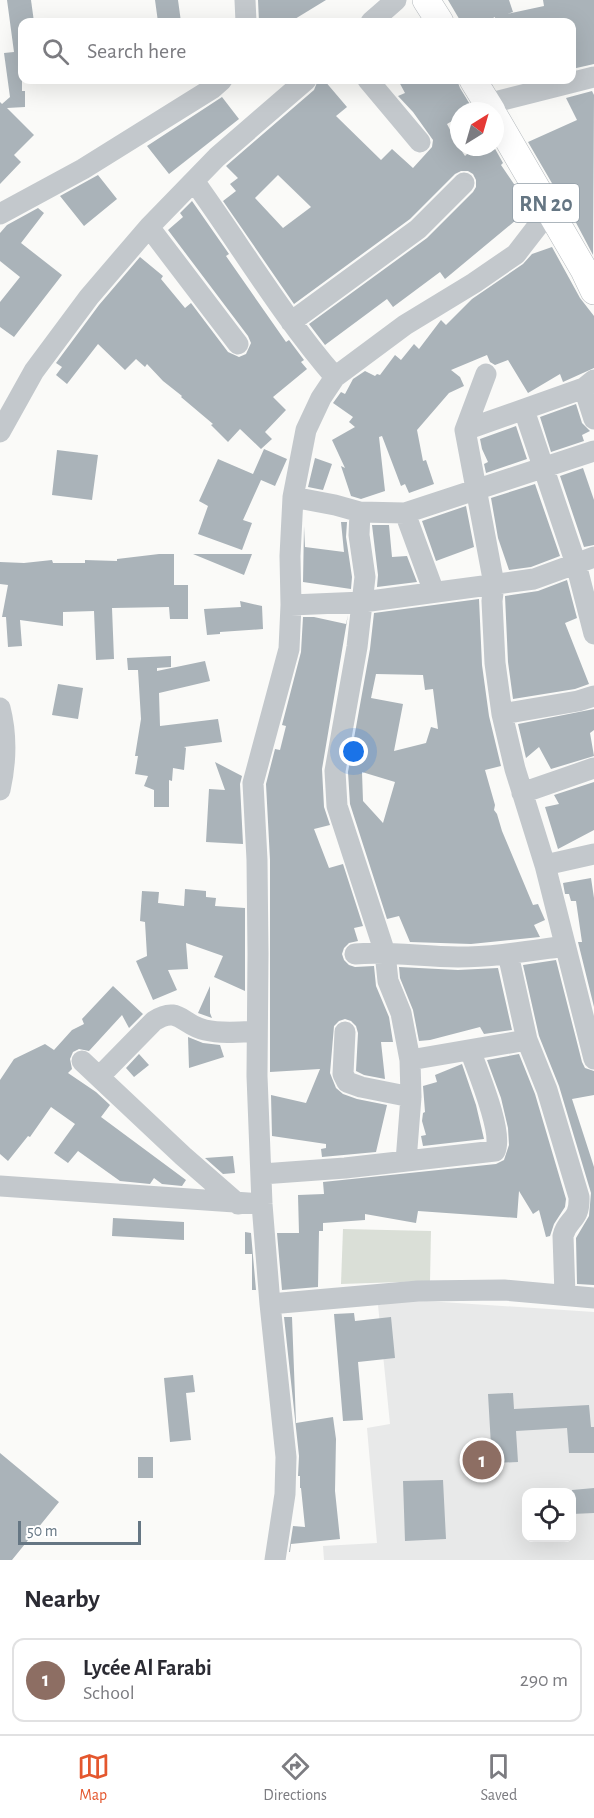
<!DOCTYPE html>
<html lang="en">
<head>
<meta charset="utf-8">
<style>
	body { margin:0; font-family:"Alegreya Sans",sans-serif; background:#f7f7f7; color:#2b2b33 }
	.controls { position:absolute; right:18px; bottom:18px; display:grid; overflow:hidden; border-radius:12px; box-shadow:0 6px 24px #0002 }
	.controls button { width:54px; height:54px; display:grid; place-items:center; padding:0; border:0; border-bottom:2px solid #e1e1e2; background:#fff; color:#2b2b33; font:30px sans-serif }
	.compass { position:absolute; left:450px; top:102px; width:54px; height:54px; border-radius:50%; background:#fff; box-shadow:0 6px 24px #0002; rotate:37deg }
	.scale { position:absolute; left:18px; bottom:15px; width:123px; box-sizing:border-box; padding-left:6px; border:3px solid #657683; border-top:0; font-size:16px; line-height:21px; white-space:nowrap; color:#657683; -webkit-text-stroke:4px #fff; paint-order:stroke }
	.you { position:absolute; left:354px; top:752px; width:21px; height:21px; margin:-15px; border:4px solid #fff; border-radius:50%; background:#1a73e8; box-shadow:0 0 0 9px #1a73e833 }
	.badge { display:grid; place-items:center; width:39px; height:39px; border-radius:50%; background:#e4572e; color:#fff; font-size:20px; font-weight:700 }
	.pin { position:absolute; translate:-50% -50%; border:3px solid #fff; box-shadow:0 2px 6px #0006 }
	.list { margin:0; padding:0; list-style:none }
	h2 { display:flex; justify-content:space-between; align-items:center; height:78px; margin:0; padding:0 24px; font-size:26px }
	h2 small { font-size:20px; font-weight:400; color:#7c7c81 }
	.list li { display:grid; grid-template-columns:39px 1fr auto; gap:18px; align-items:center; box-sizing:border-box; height:84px; margin:0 12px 12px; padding:0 12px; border:2px solid #e1e1e2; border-radius:12px }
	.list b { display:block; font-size:22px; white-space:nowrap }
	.list p { margin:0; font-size:20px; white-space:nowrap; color:#7c7c81 }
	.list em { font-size:20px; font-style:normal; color:#7c7c81 }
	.icon { flex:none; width:33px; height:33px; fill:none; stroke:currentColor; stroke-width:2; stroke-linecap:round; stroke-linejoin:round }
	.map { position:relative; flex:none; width:594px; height:1560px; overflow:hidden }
	.search { position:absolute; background:#fff; box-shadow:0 6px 24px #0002; left:18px; right:18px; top:18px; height:66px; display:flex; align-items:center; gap:15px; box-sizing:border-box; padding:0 21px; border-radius:12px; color:#7c7c81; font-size:22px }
	.sheet { height:174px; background:#fff }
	nav { display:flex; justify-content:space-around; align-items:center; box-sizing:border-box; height:84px; border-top:2px solid #e1e1e2; background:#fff; font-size:16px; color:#7c7c81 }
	nav a { display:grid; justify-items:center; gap:3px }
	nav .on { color:#e4572e }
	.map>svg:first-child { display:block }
	.built { fill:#e8e9e9; fill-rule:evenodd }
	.green { fill:#dadfd7 }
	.building { fill:#aab3b9; fill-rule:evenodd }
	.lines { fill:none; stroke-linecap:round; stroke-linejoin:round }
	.major-casing { stroke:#b5babe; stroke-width:28 }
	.minor { stroke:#c3c8cc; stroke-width:21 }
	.major { stroke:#fff; stroke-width:27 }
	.labels { text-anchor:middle; stroke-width:6; stroke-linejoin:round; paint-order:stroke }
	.shield { fill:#fff; stroke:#939fa8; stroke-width:1.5 }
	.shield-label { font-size:22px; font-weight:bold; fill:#657683 }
</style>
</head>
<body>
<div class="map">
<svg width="594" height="1560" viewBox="0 0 594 1560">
	<rect width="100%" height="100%" fill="#fafaf8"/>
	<path class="built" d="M411,1300L594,1312V1560H324L323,1546L377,1543L367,1428L390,1424L378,1305ZM526,1492H572V1538H526Z"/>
	<path class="green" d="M343,1229L431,1231L430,1281L341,1284Z"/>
	<path class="building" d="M7,0H31L34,22H22V91H25V107L7,108L34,135L14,155L21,162L0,184V102L2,104L10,97L4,53L14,52Z
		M155,0H178L181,22H158Z
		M258,0H326L290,22H259Z
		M448,0H509L513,12L507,14L544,6L543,0H594V64L572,69V22H495V17L485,22H461Z
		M318,80H324L347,107L336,116L381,160L392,149L413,168L432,147L433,140L413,112L398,96L405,93L398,80H457L460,88L474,111H459V117L447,124L459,147L465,156L474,147H494L503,163L501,165L520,193L519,194L528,210L445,279L440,272L393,307L387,299L325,345L309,324L427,238L473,192L476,187V180L473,174L468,171H461L455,174L410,219L294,304L223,201L236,191L230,184L238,178L226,166L314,90ZM278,175L311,207L283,228L255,198Z
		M592,91L594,95L593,255L562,196L560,197L528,142L577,120L566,98Z
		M222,97L239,119L169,174L147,146Z
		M98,175L117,199L84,226L60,196Z
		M192,201L229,254L226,256L286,342L289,340L304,360L301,362L307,369L273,397L286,410L265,432L272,439L261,449L240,429L228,442L211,425L213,424L181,397L182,396L163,381L147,364L145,367L136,359L125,370L98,344L67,384L56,375L62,367L56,363L99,305L140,257L163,276L161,279L185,308L191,303L228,352L239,357L246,354L251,343L248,336L168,230L183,217L180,213Z
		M38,208L44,213L21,243L62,275L14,337L0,327V302L20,277L0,261V233L7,225Z
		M552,247L580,298L594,316V368L563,382L560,374L528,393L508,360L495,365L490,362L487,355L451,370L460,377L464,386L449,393L417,430L423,461L426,460L434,484L409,493L405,484L401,486L382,436L379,437L385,491L361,499L351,496L341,466L345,468L332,440L355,427L349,422L353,417L333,403L341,392L345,394L353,379L365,371L375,376L377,374L380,375L395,355L401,360L414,344L419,349L441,320L446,325L472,299L523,264L532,254Z
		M576,404L582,423L590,431L582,435L584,441L551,452L540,417Z
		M516,426L527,459L486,473L484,464L488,462L482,449L480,439Z
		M264,449L287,459L275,486L261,480L243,520L252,523L242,550L198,534L208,506L199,501L218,459L253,474Z
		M57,450L98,455L92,500L52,495Z
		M315,458L332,464L323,490L308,487Z
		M583,468L594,500V545L584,547L560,476Z
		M535,484L560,556L531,567L509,570L498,538L491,498Z
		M466,506L474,547L436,561L422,521Z
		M341,522H347L346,537L352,577L351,589L303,582L304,526L305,547L344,552Z
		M372,525H389L392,557L407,556L417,582L377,587L378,575Z
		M159,554H174V585H188V619H170L169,607L112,608L114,659L96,660L94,611L63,612V626L20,620L22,646L8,647L6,617H2L8,585L0,584V562L24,563L52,560L53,563H85V560L117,561V559Z
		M193,554H252L244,575Z
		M567,580L577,618L565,623L589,684L575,689L513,699L508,662L505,596L538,591Z
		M479,599L482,665L489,716L501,766L485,770L495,805L494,810L497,814L502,831L533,905L538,904L545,920L534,925L540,937L471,944L410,942L399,916L387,919L350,804L348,772L370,649L374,613ZM376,674L423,675L425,690L433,689L438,729L431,727L426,743L394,751L403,704L371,698ZM362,772L395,782L383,823L363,801Z
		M240,601L262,606L263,629L220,632V634L207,635L204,609L241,607Z
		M348,615L322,769L324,807L330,825L314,829L329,868L343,864L363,926L354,928L358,941L349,943L344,948L342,954L344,960L349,965L355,967L374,966L376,986L389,1017L393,1042H381L385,1079L364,1075L356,1071L358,1033L356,1026L351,1021L345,1019L339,1021L334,1026L330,1073L336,1088L343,1094L357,1099L387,1105L376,1152L322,1157L321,1149L326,1148V1144L272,1136L271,1095L306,1103L320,1069L270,1072V860L266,784L275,749L280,750L286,726L282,725L301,652L303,617H314L346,624Z
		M171,656V667L157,668V671L205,661L210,681L159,693L160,726L218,719L222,742L184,747L186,748L184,770L173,768L172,781L169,780V807H154V790L144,786L148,776L135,774L138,756H135L141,719L138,670H128L127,658Z
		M58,684L83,688L78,719L52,715Z
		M594,709V730L590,733L594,756L551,769L539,747L526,758L518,724Z
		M215,762L242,776L240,784L243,844L206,842L209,789L225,790Z
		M594,782V830L558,849L545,807L559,804L554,795Z
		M591,878L594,898V1007L578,942H582L576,901H571L569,894H565L563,883Z
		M185,889L206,891V897L216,898L215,906L245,908V991L214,977L223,956L186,943L188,969L168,970L177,990L153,1000L136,961L147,956L145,922L140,921L142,891L159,892L158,903L184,906Z
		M556,960L582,1062L585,1068L594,1071V1095L572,1099L594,1167V1285L577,1284L576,1238L589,1216L591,1193L559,1086L539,1036L523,965Z
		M399,967L458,970L498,968L512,1030L484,1034L480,1027L430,1040L419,1041L413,1010L400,978Z
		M113,986L143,1014L129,1028L122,1015L89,1051L79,1049L73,1052L70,1059L72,1069L68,1073L96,1092L110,1105L101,1117L186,1180L182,1186L162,1184L154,1178L150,1184L120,1181L78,1151L68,1163L54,1153L75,1124L51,1107L30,1137L28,1136L8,1161L0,1154V1080L14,1059L45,1044L54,1050L72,1030L84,1024L82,1019Z
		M210,986V1013L212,1018L198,1013Z
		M188,1037L203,1043L220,1045L224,1057L189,1068Z
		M139,1054L149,1065L134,1077L126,1068Z
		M519,1054L535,1094L566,1199L565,1207L554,1224L550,1236L546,1237L539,1210L533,1214L519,1191L517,1218L418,1211L416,1223L365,1214V1220L323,1223V1231H319L318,1287L282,1290L277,1233H299L298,1195L324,1194L323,1182L496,1164L504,1160L509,1145L508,1128L501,1098L487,1060Z
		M462,1064L476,1105L484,1139L423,1146L421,1136L426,1135L422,1121L423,1113L425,1112L423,1086L437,1082L435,1075Z
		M233,1156L235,1173L223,1174L205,1158Z
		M113,1218L184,1222V1240L112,1236Z
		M245,1232L251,1233L256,1290H252V1254H245Z
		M354,1313L355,1321L391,1317L395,1358L358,1362L363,1420L343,1421L334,1314Z
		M284,1317H292L296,1423L333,1417L336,1439L335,1491L340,1539L291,1544L290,1552H289L293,1526L305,1527L301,1488H300V1476H298L299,1456Z
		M193,1375L195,1392L186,1393L191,1440L170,1442L164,1378Z
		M513,1393L514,1409L589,1405L591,1427H594V1453H569L567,1428L516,1431L518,1462L492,1463L488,1394Z
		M0,1453L59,1502L12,1560H0Z
		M138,1457H153V1478H138Z
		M443,1480L446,1539L405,1541L403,1481Z
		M594,1488V1513L572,1514V1490Z"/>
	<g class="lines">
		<g class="major-casing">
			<path id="major" d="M426,0L440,22
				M473,80L492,111
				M495,117L584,270L594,291"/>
		</g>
		<path class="minor" d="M245,0L246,22
			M371,22L396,0
			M368,80L420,142
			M487,104L594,77
			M194,181C241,246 282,316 335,377
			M0,214L83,169L213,88L222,80
			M149,227L238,344
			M291,322L418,229L464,183
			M486,374L465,430L494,584L492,601L495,663L502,714L515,769L545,865L594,1059
			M584,388L594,419
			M524,410L576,564L594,634
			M465,430L584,388L594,380
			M0,432L34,371L89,297L149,227L217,157L306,80
			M293,497L335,505L360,512L405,513L594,451
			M360,512L359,535L365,577L357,647L335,771L337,806L385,953L388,981L401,1013L410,1060L411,1097L406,1161
			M405,513L434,592
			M291,605L363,602L534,579L594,557
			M0,708C7,735 6,763 0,790
			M502,714L578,701L594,696
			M522,793L594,768
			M545,865L594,854
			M355,954C390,951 423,957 458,957C494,957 529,951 565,946
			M508,954L527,1040L547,1090L579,1197C580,1222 567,1218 563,1236L565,1295
			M345,1032L343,1074L347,1082L361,1087L411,1097
			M410,1060L527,1040
			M82,1061L183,1156L238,1204
			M99,1077L154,1021C179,1005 182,1025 205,1030C222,1034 240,1032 257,1031
			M262,1174L345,1168L495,1151C504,1133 477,1070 470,1050
			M0,1186L262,1204
			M270,1304L418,1291L504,1290L594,1298
			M275,1560L285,1494L286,1457L270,1304L262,1204L257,1076L258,954L257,860L253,783L289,649L291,605L290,556L293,497L306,430L321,398L335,377L405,325L474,283L516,254L550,210"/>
		<use href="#major" class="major"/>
	</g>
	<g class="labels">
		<rect class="shield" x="513" y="184" width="66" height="38" rx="4.5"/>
		<g class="shield-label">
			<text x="546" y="211">RN 20</text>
		</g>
	</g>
</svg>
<div class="controls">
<button><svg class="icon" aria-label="locate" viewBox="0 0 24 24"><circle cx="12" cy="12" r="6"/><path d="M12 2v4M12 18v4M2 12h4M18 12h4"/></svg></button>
</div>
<svg class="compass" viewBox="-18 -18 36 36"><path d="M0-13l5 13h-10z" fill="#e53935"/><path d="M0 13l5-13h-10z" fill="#7c7c81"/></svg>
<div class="scale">50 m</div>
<div class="you"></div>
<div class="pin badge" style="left:482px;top:1460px;background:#8d6e63">1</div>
<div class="search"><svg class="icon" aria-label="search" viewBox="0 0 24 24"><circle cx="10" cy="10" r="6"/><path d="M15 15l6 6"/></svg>Search here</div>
</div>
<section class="sheet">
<h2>Nearby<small></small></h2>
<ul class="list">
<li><span class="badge" style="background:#8d6e63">1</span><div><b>Lycée Al Farabi</b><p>School</p></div><em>290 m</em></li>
</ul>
</section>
<nav>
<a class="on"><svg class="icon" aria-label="map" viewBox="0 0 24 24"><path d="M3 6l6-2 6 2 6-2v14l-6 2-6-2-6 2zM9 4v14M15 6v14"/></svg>Map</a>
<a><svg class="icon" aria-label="directions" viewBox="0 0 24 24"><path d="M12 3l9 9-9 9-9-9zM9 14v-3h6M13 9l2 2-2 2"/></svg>Directions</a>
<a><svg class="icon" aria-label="saved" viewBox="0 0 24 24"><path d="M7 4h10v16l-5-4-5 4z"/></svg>Saved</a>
</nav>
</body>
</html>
